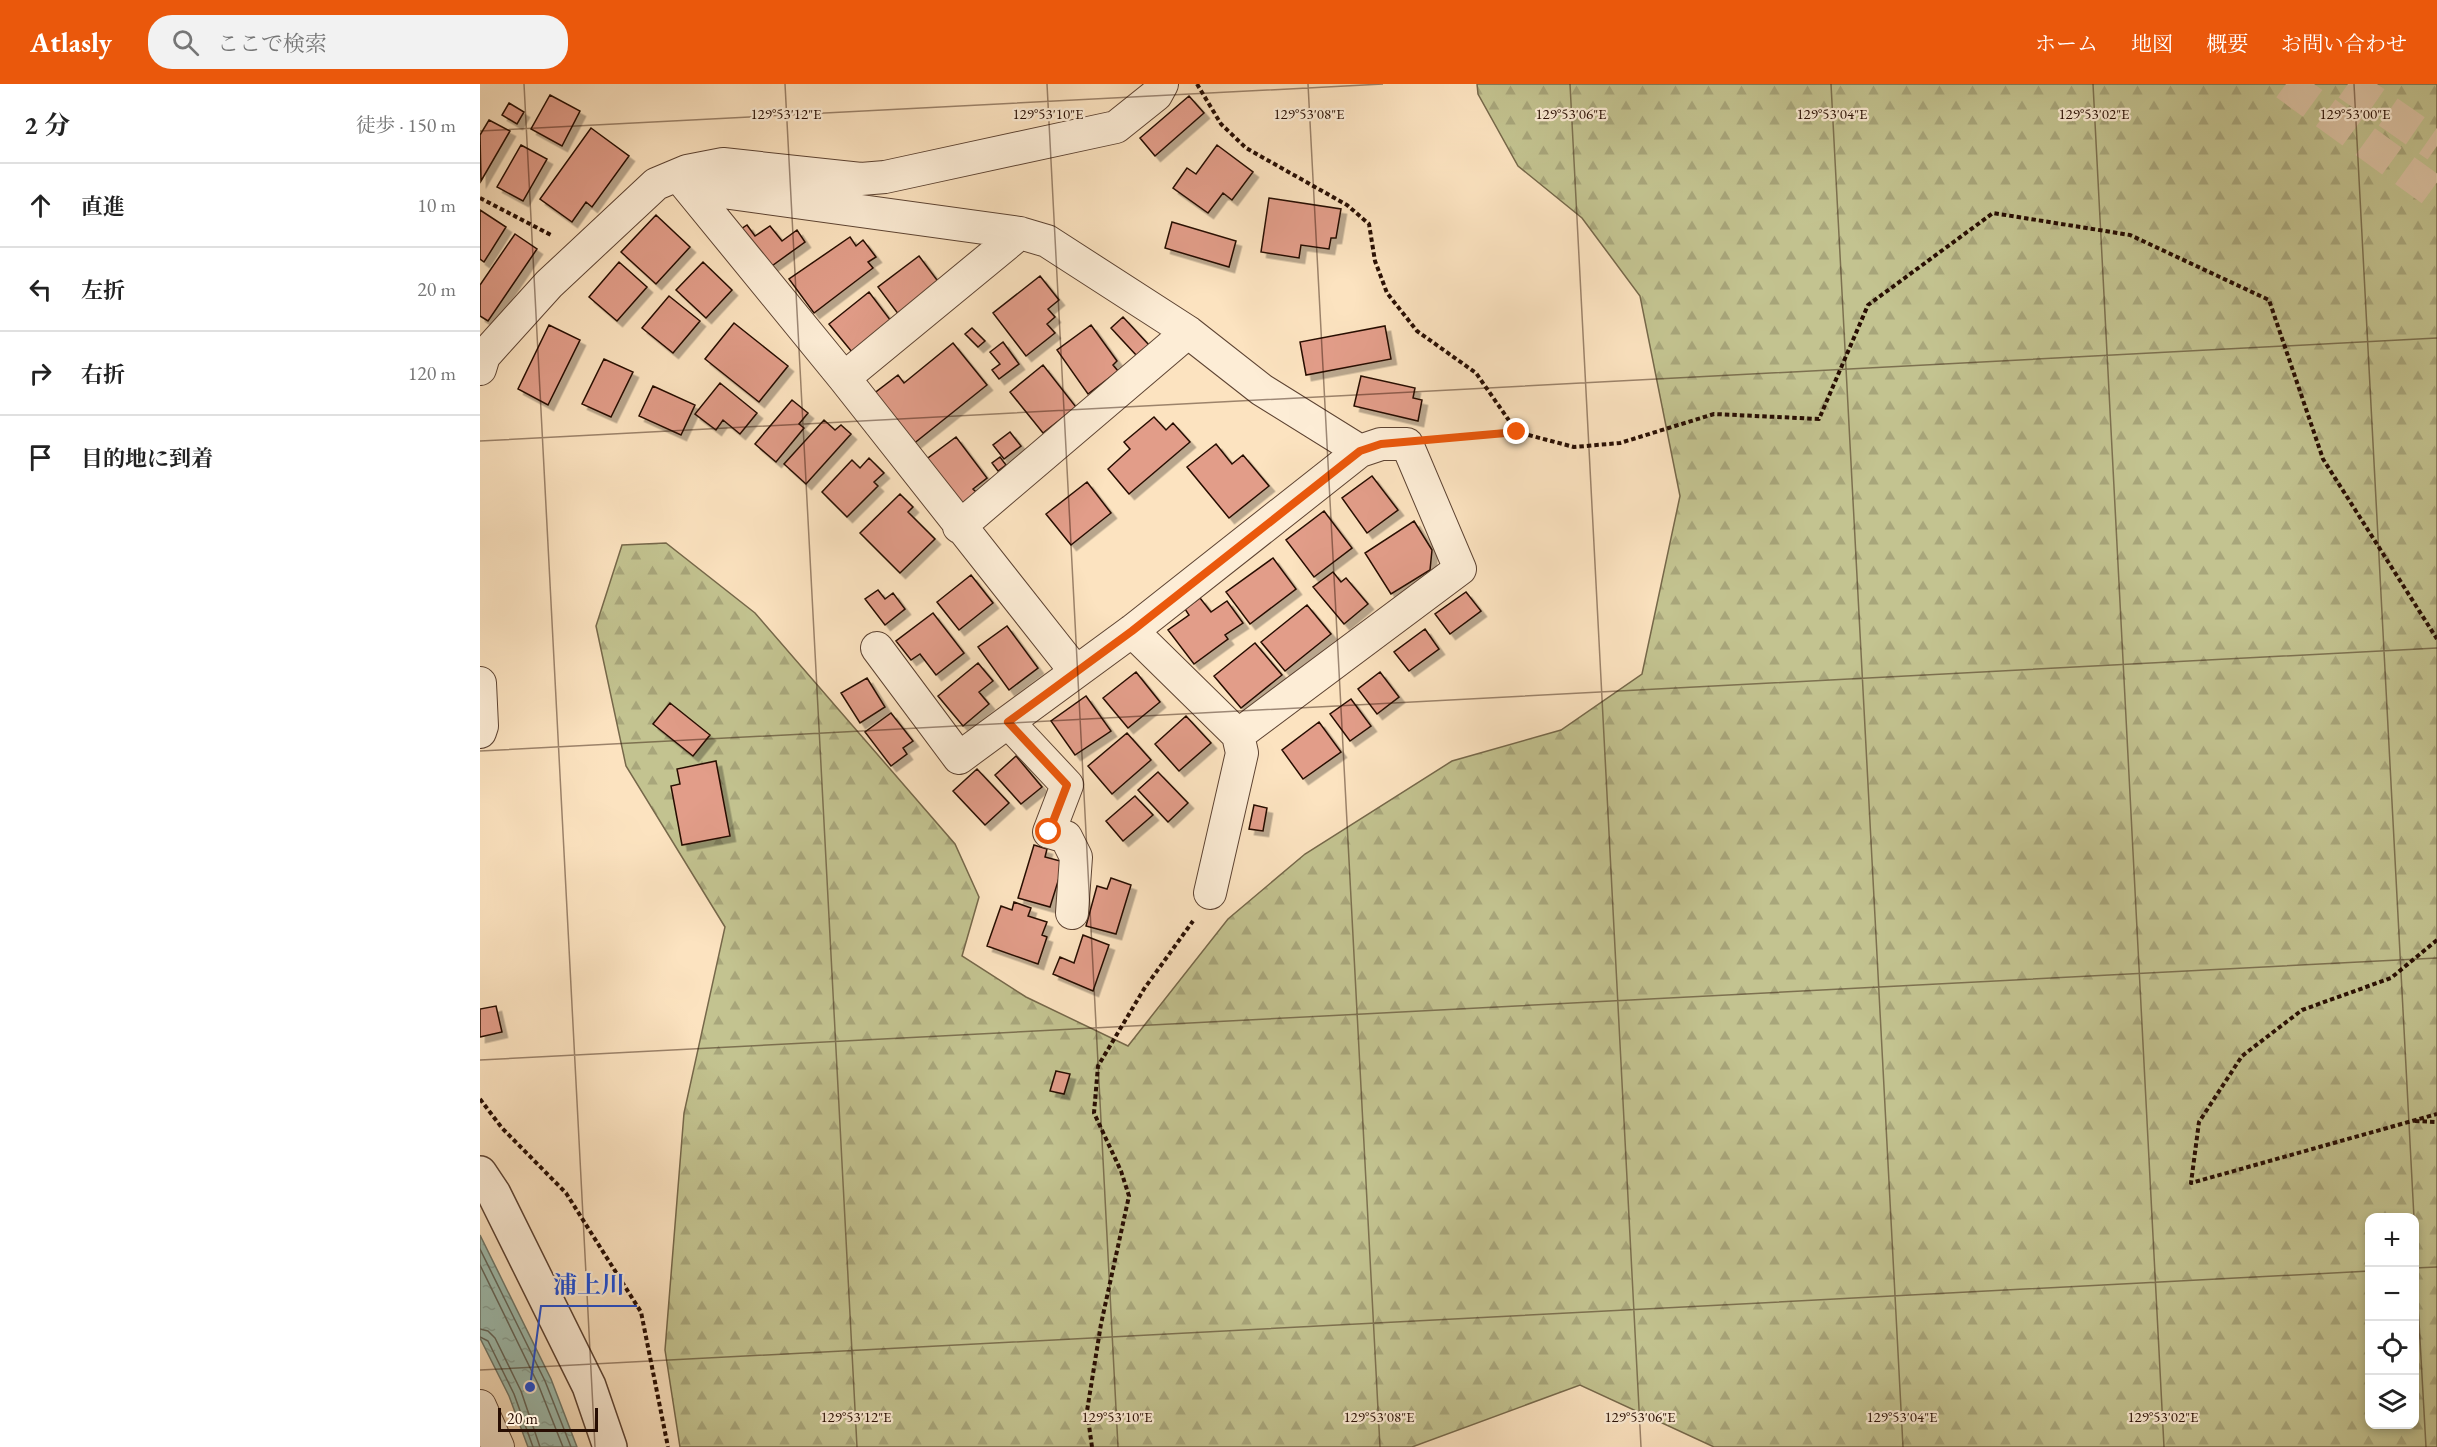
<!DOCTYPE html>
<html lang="ja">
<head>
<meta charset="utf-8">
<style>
	body { margin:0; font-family:"EB Garamond","Noto Serif JP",serif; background:#f2f2f2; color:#222 }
	.controls { position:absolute; right:18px; bottom:18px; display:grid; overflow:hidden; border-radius:12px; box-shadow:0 3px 9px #0003 }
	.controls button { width:54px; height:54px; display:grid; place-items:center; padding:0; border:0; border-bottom:2px solid #e0e0e0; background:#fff; color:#222; font:30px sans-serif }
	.scale { position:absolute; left:18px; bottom:15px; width:100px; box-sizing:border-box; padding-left:6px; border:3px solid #280e03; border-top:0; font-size:16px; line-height:21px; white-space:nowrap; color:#280e03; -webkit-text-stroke:4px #fdedd6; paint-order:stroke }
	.stop { position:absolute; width:18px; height:18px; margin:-14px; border:4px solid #ea580c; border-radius:50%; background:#fff }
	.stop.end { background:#ea580c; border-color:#fff; box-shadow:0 2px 6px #0008 }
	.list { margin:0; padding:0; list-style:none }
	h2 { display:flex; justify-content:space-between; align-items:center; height:78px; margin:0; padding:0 24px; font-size:26px }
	h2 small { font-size:20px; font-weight:400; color:#767676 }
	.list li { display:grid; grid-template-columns:39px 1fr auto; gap:18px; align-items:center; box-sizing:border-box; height:84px; padding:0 24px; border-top:2px solid #e0e0e0 }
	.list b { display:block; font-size:22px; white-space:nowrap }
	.list em { font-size:20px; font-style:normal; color:#767676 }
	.icon { flex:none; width:33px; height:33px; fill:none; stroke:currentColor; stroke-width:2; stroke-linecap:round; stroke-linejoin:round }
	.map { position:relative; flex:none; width:1957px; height:1363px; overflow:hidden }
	header { display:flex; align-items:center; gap:36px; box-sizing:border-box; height:84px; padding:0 30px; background:#ea580c; color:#fff }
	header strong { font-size:28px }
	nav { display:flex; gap:33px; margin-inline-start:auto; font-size:21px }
	.search { width:420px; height:54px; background:#f2f2f2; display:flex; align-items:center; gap:15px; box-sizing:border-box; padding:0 21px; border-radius:24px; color:#767676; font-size:22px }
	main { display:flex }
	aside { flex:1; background:#fff }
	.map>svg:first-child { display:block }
	.forest { fill:url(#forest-firs); stroke:#76684a; stroke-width:1.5; fill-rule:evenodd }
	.water { fill:url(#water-ripples); stroke:#6f786b; stroke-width:1.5 }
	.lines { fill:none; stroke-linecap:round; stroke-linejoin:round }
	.shore { stroke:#64665a; stroke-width:1.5 }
	.building { fill:#e29d89; stroke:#280e03; stroke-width:1.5; filter:url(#shadow) }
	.motorway-tunnel { stroke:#dcc3a4; stroke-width:33; stroke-dasharray:33 16; stroke-linecap:butt }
	.minor-casing { stroke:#5d4332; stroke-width:34 }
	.tertiary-casing { stroke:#5d4332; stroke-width:36 }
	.path { stroke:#280e03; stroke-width:4; stroke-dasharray:4.5 3; stroke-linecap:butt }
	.minor { stroke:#fdedd6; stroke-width:32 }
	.tertiary { stroke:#fdedd6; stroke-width:33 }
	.route { stroke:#ea580c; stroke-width:8 }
	.ticks { fill:none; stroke:#280e03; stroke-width:1.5; stroke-opacity:0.45 }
	.ticks-label { font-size:15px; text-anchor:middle; fill:#280e03; stroke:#fdedd6; stroke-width:4.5; stroke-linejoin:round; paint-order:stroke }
	.leader { fill:none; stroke:#1d4ed8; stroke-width:2 }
	.callout-dot { fill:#1d4ed8; stroke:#fdedd6; stroke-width:2 }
	.callout-label { font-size:24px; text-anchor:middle; font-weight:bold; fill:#1d4ed8; stroke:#fdedd6; stroke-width:4.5; stroke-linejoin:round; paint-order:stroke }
</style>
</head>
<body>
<header>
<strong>Atlasly</strong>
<div class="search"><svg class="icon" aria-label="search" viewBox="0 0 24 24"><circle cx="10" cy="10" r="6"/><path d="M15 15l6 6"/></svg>ここで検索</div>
<nav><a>ホーム</a><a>地図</a><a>概要</a><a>お問い合わせ</a></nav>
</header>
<main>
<aside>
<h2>2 分<small>徒歩 · 150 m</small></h2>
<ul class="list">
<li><svg class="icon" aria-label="ahead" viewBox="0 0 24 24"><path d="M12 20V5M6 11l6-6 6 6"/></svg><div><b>直進</b></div><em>10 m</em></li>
<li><svg class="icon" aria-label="left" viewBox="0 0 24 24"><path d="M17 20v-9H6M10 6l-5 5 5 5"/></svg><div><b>左折</b></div><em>20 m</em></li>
<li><svg class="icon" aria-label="right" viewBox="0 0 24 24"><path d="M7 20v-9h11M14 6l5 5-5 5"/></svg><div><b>右折</b></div><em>120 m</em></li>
<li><svg class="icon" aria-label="arrive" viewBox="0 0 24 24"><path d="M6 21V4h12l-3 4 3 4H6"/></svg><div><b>目的地に到着</b></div></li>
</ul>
</aside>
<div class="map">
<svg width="1957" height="1363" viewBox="0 0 1957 1363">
	<defs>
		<pattern id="forest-firs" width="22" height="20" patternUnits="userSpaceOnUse" patternTransform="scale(1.5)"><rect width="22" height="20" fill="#c3c390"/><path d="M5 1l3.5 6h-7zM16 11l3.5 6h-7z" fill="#a8a67b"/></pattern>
		<pattern id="water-ripples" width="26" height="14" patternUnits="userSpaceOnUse" patternTransform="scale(1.5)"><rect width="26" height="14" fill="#9fbeb0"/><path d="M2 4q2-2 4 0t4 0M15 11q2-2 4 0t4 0" fill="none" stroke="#89a296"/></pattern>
		<filter id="shadow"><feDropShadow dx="5.5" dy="5.5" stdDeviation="0" flood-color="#0004"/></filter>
	</defs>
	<rect width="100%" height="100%" fill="#fce3c0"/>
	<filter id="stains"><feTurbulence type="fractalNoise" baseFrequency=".00333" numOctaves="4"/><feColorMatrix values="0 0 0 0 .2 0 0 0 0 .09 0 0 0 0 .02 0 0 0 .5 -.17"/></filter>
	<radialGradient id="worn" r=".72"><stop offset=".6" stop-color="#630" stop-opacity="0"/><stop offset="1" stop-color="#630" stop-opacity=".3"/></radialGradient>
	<path class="forest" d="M997,0H1957V1363H1234L1100,1301L932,1363H200L185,1266L204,1029L245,843L146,682L116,542L142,461L186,459L275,529L475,760L499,813L482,872L546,913L648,962L748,835L825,770L972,677L1081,646L1162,590L1200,412L1160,212L1102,134L1038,82L998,10ZM1890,1134H1934V1340H1890Z"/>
	<path class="water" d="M0,1151L71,1295L97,1363H48L29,1312L0,1254Z"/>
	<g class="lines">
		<path class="shore" d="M0,1165L65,1297L91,1363
			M0,1181L58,1300L83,1363
			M0,1245L8,1247L15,1254L41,1307L60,1363
			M0,1253L8,1257L34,1310L53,1363"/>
	</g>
	<path class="building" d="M70,11L100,27L82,62L51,45Z
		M709,12L724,29L675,72L660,54Z
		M29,19L44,28L37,40L22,31Z
		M9,36L30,47L1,97L0,51Z
		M111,44L149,72L112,123L106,118L92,138L60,115Z
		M41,61L67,75L43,117L17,103Z
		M737,61L773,88L752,116L743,109L728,129L693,104L707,84L716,90Z
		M789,114L861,125L856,154H851L849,165L821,161L819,174L781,168Z
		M0,126L26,143L4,178L0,175Z
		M176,131L210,163L176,200L141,168Z
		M692,138L756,157L749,183L685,164Z
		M267,141L275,152L290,142L302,157L317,146L325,158L289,184L261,145Z
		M35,150L57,165L8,237L0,232V201Z
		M370,153L376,162L383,156L396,173L388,178L393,184L334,229L309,195Z
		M439,172L460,200L419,231L398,203Z
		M139,178L167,203L137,237L109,213Z
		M223,178L252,206L226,234L196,206Z
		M560,192L579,216L568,225L575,233L567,240L575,249L546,272L513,229Z
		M389,208L411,237L372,268L349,240Z
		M189,212L220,237L193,269L162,244Z
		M643,233L669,261L657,272L631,244Z
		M254,239L308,282L279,318L225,275Z
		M69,241L100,256L68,321L38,305Z
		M611,241L637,277L633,281L638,287L608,310L577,266Z
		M905,242L911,275L826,291L820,258Z
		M492,244L505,257L498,263L485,250Z
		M523,258L539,280L519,295L512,286L520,280L510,268Z
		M473,259L507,301L432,361L392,311L418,291L424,299Z
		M124,275L153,288L131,333L102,320Z
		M563,281L596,323L563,349L530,308Z
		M881,292L935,304L933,314L942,316L938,337L874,322Z
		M240,299L277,329L260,350L243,336L236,346L215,330Z
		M173,302L215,321L201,351L159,332Z
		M312,316L328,329L319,340L324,344L296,378L275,360Z
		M674,333L686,346L693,339L710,358L649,410L628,385L650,365L644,358Z
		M344,336L355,346L361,341L371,350L326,400L304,380Z
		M530,348L541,362L524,375L513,361Z
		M476,353L507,394L493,405L496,408L479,422L444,377Z
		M736,360L752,380L763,371L789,402L749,434L707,383Z
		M520,373L526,381L518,387L512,379Z
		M389,374L404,389L394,398L398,402L367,433L342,408L372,376L380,384Z
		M892,392L918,426L887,449L862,414Z
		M607,398L631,429L591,461L566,430Z
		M420,410L433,423L428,428L455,455L420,489L380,449Z
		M844,427L872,464L834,493L806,456Z
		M934,437L952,466L950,486L911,510L885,469Z
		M793,474L816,505L770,540L746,508Z
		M853,488L861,498L866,494L888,520L864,540L833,503Z
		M491,491L513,519L479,546L457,518Z
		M398,506L405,515L413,509L425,525L405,541L385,515Z
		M986,508L1001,527L970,550L955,530Z
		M720,514L731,528L747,517L763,539L745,551L748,555L714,580L688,546L709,531L705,525Z
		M827,521L851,550L805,587L781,558Z
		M453,529L484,569L456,591L440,570L431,576L416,557Z
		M527,542L558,584L529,606L498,563Z
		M945,545L959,565L929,587L914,568Z
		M775,559L802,591L761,624L734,592Z
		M498,579L513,597L499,608L509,620L483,642L458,612Z
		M656,588L680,618L648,644L623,614Z
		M900,588L919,613L897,630L878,605Z
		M387,594L405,623L380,639L361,609Z
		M606,612L631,647L595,671L571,637Z
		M871,615L891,642L870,657L850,630Z
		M190,619L230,651L213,672L173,640Z
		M411,629L433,657L423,664L427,670L411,682L385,648Z
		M706,632L731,659L699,687L675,660Z
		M839,638L861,668L823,695L802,666Z
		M647,649L671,676L632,710L608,682Z
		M536,672L562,703L541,720L515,691Z
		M236,677L250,752L202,761L191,702L200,700L197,685Z
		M497,685L529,719L505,741L473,707Z
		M678,688L708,719L688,738L658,706Z
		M655,712L673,731L643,757L626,737Z
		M774,721L787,724L783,747L769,745Z
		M554,761L567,765L565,773L584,778L570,823L538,814Z
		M631,794L651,801L636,850L606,842L617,802L627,805Z
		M534,818L551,824L548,832L567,838L562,851L567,853L558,880L507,862L521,822L532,826Z
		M603,851L629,861L613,907L573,890L580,873L594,879Z
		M16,922L22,948L0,953V925Z
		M576,987L590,990L584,1010L570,1007Z"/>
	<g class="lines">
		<path class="motorway-tunnel" d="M1806,0L1957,110
			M1868,0L1957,62"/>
		<g class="minor-casing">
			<path id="minor" d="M207,87L243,80L381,95L405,93L636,43L676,11L682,0
				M198,91L364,294L596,588
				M0,285L4,272L69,200L176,100L207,87L250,109L540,149L567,157L708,248L782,306L880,367
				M364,294L540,149
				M479,443L708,248
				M397,564L479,674L652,547L880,367L901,360H927L980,485L758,651L652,547
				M0,599L2,642L0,648
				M528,638L587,701L569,748L586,753L596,773L592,829
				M730,809L762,669L758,651
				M0,1322L18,1363"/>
		</g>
		<g class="tertiary-casing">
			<path id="tertiary" d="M0,1089L14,1110L109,1302L130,1363"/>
		</g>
		<path class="path" d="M717,0L741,40L766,64L867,121L889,140L895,177L907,209L937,247L996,289L1037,348L1094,363L1140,359L1234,330L1339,335L1388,221L1513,129L1650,151L1789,216L1843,375L1957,555
			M0,114L73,152
			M961,356L1037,348
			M1957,856L1911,894L1822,926L1762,972L1719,1038L1711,1099L1957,1030
			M0,1015L22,1044L86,1109L161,1228L188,1363
			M1935,1037L1957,1038
			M612,1363L607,1327L621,1240L649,1112L641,1087L614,1029L618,982L664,905L713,837"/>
		<use href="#minor" class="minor"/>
		<use href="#tertiary" class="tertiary"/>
	</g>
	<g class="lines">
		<path class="route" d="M569,748L587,701L528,638L652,547L880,367L901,360L1037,348"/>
	</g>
	<path class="ticks" d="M44,0L115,1363M305,0L377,1363M567,0L638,1363M828,0L900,1363M1090,0L1161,1363M1351,0L1423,1363M1613,0L1684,1363M1874,0L1934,1134M0,47L903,0M0,357L1957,254M0,667L1957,564M0,976L1957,874M1934,1149L1946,1363M1934,1184L1957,1183M0,1286L1890,1187"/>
	<g class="ticks-label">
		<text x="306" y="35">129°53'12"E</text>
		<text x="568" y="35">129°53'10"E</text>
		<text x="829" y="35">129°53'08"E</text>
		<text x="1091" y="35">129°53'06"E</text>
		<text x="1352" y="35">129°53'04"E</text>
		<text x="1614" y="35">129°53'02"E</text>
		<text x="1875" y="35">129°53'00"E</text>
		<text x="376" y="1338">129°53'12"E</text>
		<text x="637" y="1338">129°53'10"E</text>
		<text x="899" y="1338">129°53'08"E</text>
		<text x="1160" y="1338">129°53'06"E</text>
		<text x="1422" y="1338">129°53'04"E</text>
		<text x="1683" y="1338">129°53'02"E</text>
	</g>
	<path class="leader" d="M50 1303L61 1222H157"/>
	<circle class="callout-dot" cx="50" cy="1303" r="6"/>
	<g class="callout-label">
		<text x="109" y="1209">浦上川</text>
	</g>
	<rect width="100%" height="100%" filter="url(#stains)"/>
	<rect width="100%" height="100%" fill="url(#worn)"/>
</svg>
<div class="controls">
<button>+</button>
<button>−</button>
<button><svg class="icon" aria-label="locate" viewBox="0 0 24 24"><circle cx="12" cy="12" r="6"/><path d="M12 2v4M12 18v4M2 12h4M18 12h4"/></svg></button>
<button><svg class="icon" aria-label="layers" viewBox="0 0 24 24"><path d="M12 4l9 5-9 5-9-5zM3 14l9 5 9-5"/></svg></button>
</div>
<div class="scale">20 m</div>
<div class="stop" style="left:569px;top:748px"></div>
<div class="stop end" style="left:1037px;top:348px"></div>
</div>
</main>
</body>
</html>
